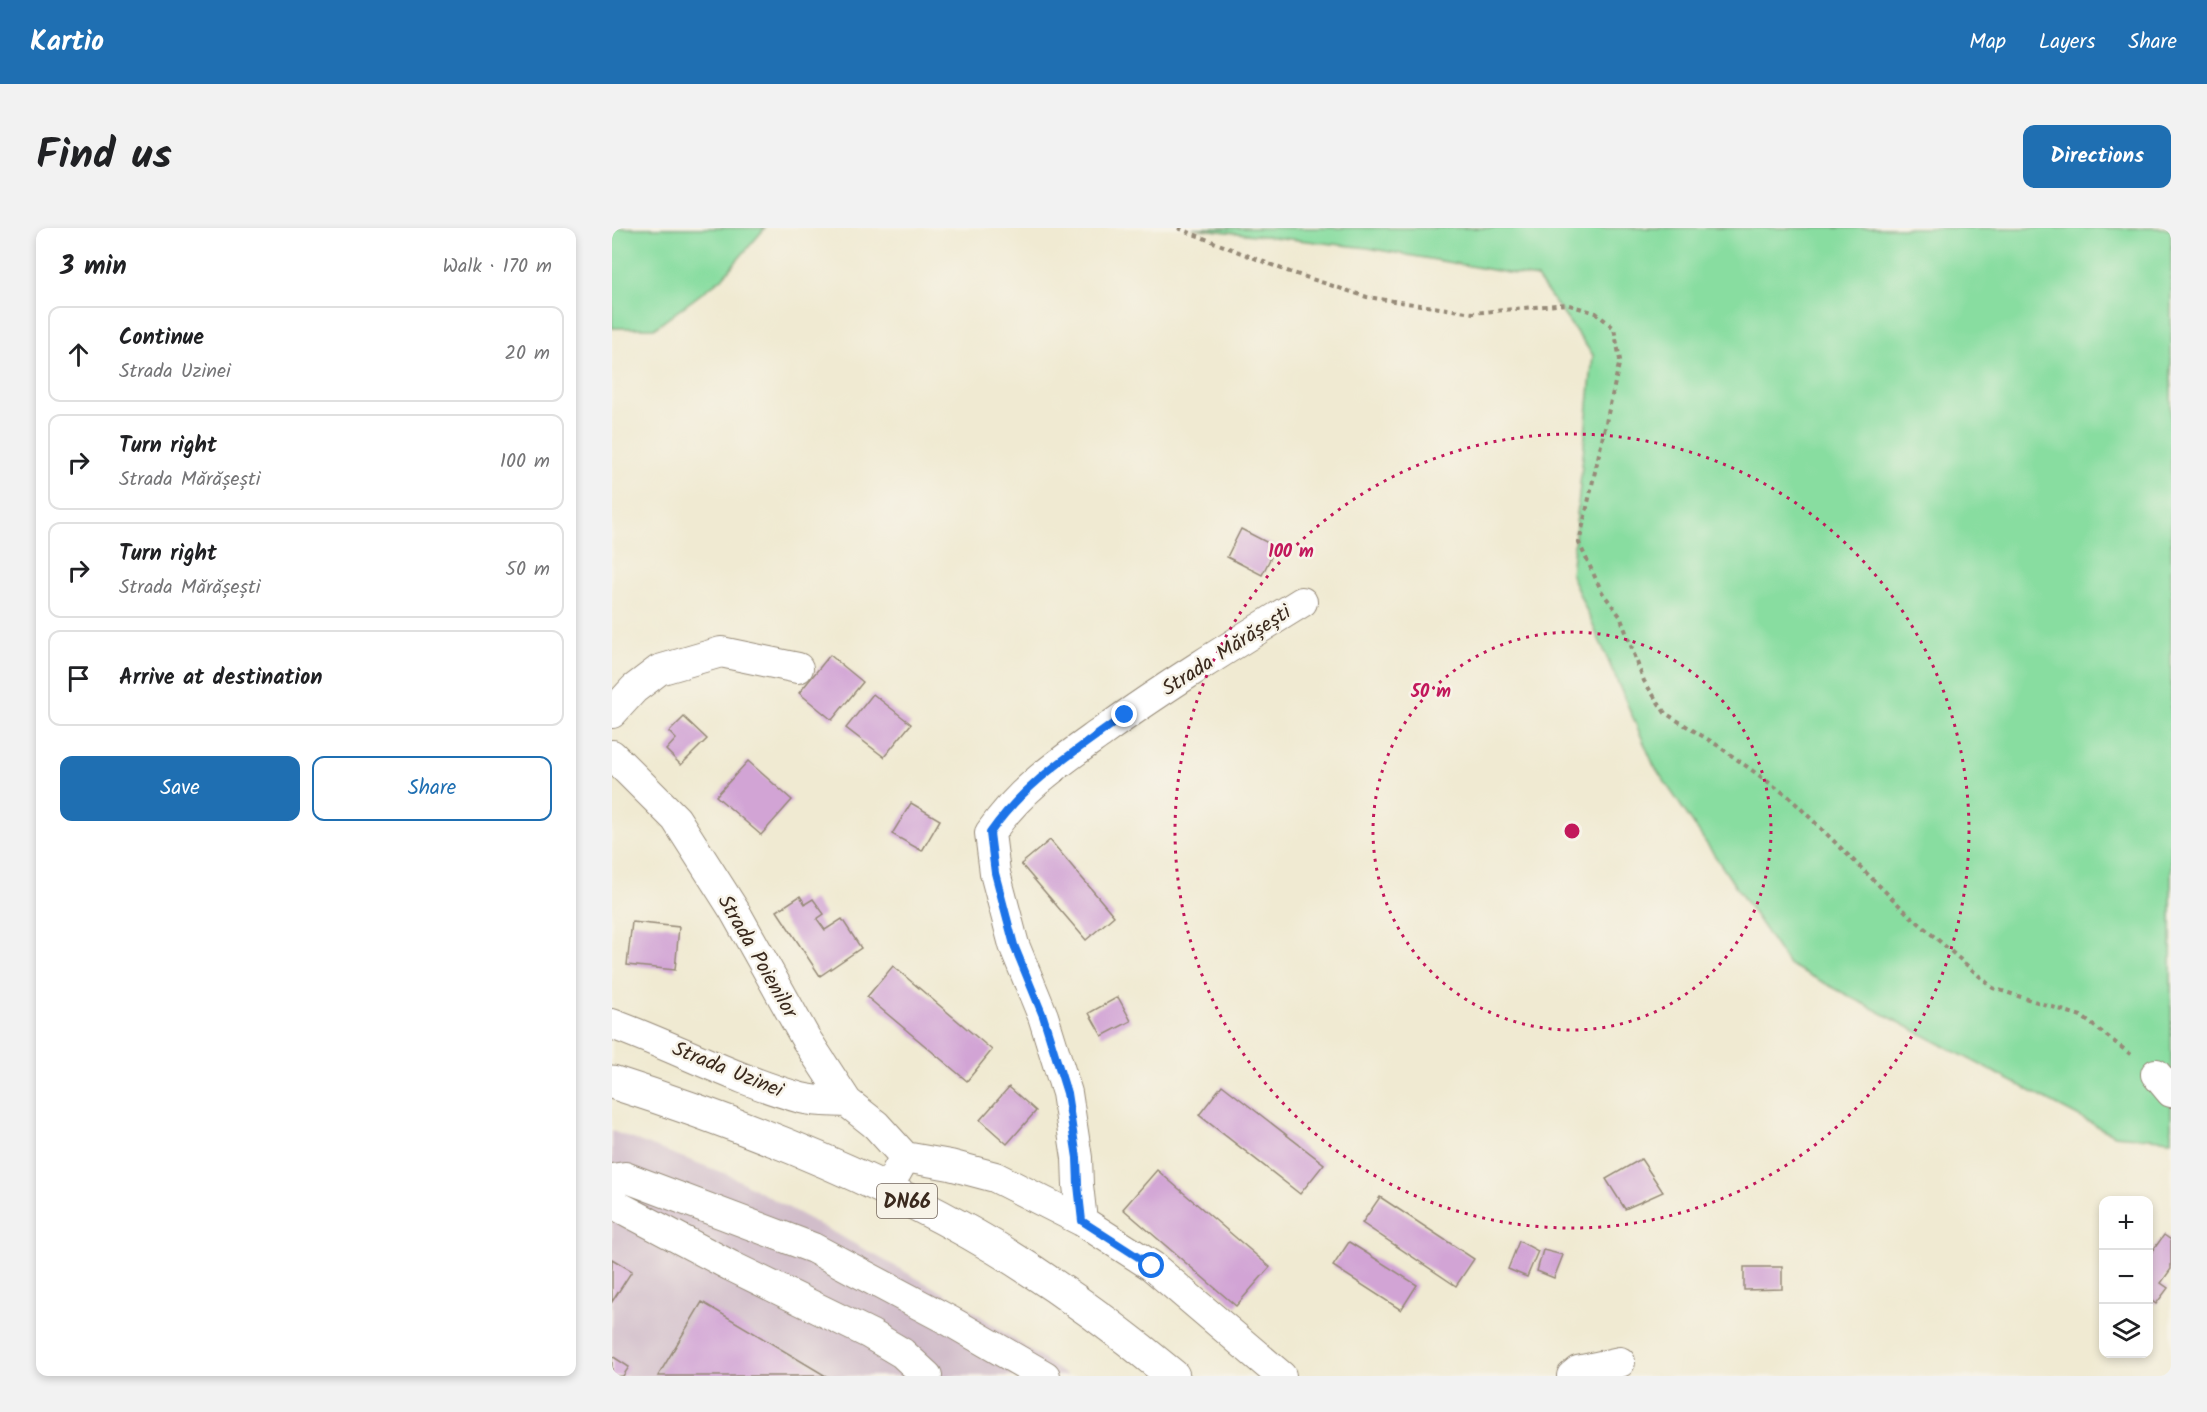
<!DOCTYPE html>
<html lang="en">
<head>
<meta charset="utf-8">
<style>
	body { margin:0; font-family:Kalam,sans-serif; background:#f2f2f2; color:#202124 }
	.controls { position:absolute; right:18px; bottom:18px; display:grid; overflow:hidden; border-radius:12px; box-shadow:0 3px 9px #0003 }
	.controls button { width:54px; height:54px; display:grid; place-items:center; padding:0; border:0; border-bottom:2px solid #e0e0e0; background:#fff; color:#202124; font:30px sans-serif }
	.stop { position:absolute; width:18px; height:18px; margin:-14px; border:4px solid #1a73e8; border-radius:50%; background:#fff }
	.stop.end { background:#1a73e8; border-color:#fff; box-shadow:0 2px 6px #0008 }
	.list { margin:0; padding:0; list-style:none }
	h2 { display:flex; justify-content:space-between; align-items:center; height:78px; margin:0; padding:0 24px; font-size:26px }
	h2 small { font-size:20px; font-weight:400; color:#757577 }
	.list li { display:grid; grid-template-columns:39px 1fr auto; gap:18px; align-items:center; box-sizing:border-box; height:96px; margin:0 12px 12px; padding:0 12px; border:2px solid #e0e0e0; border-radius:12px }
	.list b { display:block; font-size:22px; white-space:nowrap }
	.list p { margin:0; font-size:20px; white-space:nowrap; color:#757577 }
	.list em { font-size:20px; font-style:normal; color:#757577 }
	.actions { display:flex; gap:12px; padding:18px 24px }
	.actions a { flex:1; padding:14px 0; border:2px solid #1f6fb2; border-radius:12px; text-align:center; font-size:21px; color:#1f6fb2 }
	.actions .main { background:#1f6fb2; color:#fff }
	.icon { flex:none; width:33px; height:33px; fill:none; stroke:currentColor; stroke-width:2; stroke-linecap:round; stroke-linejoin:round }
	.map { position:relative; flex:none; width:1559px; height:1148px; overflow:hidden; border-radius:12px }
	header { display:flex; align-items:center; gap:36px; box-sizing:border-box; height:84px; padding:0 30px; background:#1f6fb2; color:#fff }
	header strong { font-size:28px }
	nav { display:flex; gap:33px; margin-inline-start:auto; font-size:21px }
	.intro { display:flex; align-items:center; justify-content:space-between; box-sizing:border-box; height:144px; padding:0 36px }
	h1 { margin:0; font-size:42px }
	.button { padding:15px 27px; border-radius:12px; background:#1f6fb2; color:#fff; font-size:21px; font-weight:700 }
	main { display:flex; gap:36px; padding:0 36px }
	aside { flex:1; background:#fff; border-radius:12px; box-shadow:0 3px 9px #0003 }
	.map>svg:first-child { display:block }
	.industrial { fill:#d1bdca }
	.green { fill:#88dda0; stroke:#62845f; stroke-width:1.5 }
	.building { fill:#d2a4d5 }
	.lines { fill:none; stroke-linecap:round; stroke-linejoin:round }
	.minor-casing { stroke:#968a78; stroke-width:32 }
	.major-casing { stroke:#968a78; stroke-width:35 }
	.path { stroke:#968a78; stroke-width:4; stroke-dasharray:4.5 4.5; stroke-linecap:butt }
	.minor { stroke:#fff; stroke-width:30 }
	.major { stroke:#fff; stroke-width:33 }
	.route { stroke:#1a73e8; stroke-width:8 }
	.ring { fill:none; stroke:#c2185b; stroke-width:3; stroke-dasharray:3 6 }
	.labels { text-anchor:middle; stroke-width:5; stroke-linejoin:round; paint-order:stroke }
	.shield { fill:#f7f3e8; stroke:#73665b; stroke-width:1.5 }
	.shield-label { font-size:20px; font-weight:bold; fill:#3b2a1e }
	.street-label { font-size:21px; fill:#3b2a1e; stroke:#f7f3e8 }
	.centre { fill:#c2185b; stroke:#f7f3e8; stroke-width:3 }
	.ring-label { font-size:18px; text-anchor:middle; font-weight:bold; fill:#c2185b; stroke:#f7f3e8; stroke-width:5; stroke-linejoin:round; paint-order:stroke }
</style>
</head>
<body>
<header>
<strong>Kartio</strong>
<nav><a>Map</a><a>Layers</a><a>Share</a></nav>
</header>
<div class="intro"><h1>Find us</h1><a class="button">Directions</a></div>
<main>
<aside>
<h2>3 min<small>Walk · 170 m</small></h2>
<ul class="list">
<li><svg class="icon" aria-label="ahead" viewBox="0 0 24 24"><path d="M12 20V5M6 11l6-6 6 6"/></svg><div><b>Continue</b><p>Strada Uzinei</p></div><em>20 m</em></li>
<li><svg class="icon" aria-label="right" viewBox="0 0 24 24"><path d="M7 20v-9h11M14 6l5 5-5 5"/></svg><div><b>Turn right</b><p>Strada Mărășești</p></div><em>100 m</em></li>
<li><svg class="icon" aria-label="right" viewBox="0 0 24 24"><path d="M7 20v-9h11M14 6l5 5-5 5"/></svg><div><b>Turn right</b><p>Strada Mărășești</p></div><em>50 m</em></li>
<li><svg class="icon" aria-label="arrive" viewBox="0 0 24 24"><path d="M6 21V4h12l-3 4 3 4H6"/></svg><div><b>Arrive at destination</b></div></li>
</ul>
<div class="actions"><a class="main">Save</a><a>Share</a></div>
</aside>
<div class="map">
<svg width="1559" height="1148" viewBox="0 0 1559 1148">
	<rect width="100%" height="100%" fill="#f7f3e8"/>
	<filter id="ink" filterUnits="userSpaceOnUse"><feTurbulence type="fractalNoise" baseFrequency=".0167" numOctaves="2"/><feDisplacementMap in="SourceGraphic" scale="12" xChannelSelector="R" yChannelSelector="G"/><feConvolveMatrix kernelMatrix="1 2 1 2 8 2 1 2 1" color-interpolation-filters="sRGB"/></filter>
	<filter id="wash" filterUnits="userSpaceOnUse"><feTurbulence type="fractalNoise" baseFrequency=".008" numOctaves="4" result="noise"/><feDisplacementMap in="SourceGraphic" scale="24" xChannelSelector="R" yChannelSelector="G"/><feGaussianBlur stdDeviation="1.35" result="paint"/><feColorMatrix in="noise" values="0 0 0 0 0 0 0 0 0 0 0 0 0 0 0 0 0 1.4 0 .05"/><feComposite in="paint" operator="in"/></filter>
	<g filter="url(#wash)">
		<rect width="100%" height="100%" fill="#f0ead2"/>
		<path class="industrial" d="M0,903L117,947L350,1075L455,1148H0Z"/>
		<path class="green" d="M0,0H153L110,50L43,100H0Z
			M581,0H1559V912L1502,907L1176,736L1042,538L959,347L981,127L925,50L756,20Z"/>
		<g id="blocks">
			<path class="building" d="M629,301L664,319L650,347L615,329Z
				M218,427L251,454L220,492L187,465Z
				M261,466L299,496L272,529L234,500Z
				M72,489L95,511L69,537L54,522L64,511L57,504Z
				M136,533L180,572L149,607L104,568Z
				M299,575L328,592L310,623L280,606Z
				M438,612L502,688L474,712L409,636Z
				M188,668L193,676L201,671L212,686L205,691L213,702L230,691L249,720L208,748L165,683Z
				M20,694L67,699L63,742L15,737Z
				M281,738L380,822L355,853L255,769Z
				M506,769L519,793L490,808L477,785Z
				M610,857L712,936L688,966L587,887Z
				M397,859L424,883L395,916L368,892Z
				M1029,931L1051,964L1013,981L994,951Z
				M545,942L658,1039L624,1078L511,981Z
				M768,969L862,1031L844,1058L750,995Z
				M1552,1007L1559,1012V1041L1549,1055L1556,1060L1544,1076L1536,1070V1029Z
				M907,1013L926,1023L915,1049L896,1041Z
				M737,1014L805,1057L789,1082L721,1038Z
				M931,1022L951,1027L942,1050L925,1043Z
				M0,1031L20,1043L0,1074Z
				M1132,1039H1170V1061L1132,1062Z
				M90,1074L214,1148H46Z
				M0,1128L17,1139L11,1148H0Z"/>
		</g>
	</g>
	<g filter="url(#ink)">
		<use href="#blocks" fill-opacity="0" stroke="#968a78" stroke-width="1.5"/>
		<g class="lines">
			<g class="minor-casing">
				<path id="minor" d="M0,485L22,461L47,442L109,424L186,440
					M0,527L64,591L122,682L194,811L235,874L264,897L293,929
					M0,796C63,819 124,852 189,870C204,874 221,873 235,874
					M1544,846L1559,864
					M284,945L293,929L338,937L383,949L470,993L540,1038L669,1148
					M0,951L13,949L201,1020L338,1093L433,1148
					M0,975L119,1038L258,1106L290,1125L315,1148
					M470,993L466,957L465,930L455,865L431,788L402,717L383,645L378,605C408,561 447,535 490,504C554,458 622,416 690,374
					M960,1148L966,1143L1008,1134"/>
			</g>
			<g class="major-casing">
				<path id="major" d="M0,854C131,896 265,949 384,1020C446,1058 506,1102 561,1148"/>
			</g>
			<path class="path" d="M566,0L675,43L755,69L861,85L954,76L984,85L1002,100L1008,132L967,315L990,364L1008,388L1032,453L1053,485L1105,517L1177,569L1294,684L1381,760L1469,788L1522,829"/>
			<use href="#minor" class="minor"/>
			<use href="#major" class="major"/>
		</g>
	</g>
	<g class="lines" filter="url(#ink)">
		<path class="route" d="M513,487C464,523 413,554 378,605L383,645L402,717L431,788L455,865L465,930L466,957L470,993L540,1038"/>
	</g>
	<g class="ring">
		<circle cx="960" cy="603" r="199"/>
		<circle cx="960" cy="603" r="397"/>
	</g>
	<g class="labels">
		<rect class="shield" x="265" y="956" width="60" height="34" rx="4.5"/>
		<g class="shield-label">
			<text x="295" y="980">DN66</text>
		</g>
		<g class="street-label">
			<text transform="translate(614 422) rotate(-33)" y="7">Strada Mărășești</text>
			<text transform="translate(146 728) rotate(60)" y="7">Strada Poienilor</text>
			<text transform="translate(116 841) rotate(22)" y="7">Strada Uzinei</text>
		</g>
	</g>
	<circle cx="960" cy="603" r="9" class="centre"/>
	<g class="ring-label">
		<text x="679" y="329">100 m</text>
		<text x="819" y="469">50 m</text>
	</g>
</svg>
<div class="controls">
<button>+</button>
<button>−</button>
<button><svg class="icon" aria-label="layers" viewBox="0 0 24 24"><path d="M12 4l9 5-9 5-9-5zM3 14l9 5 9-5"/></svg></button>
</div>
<div class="stop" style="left:540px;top:1038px"></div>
<div class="stop end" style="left:513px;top:487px"></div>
</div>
</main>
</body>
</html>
